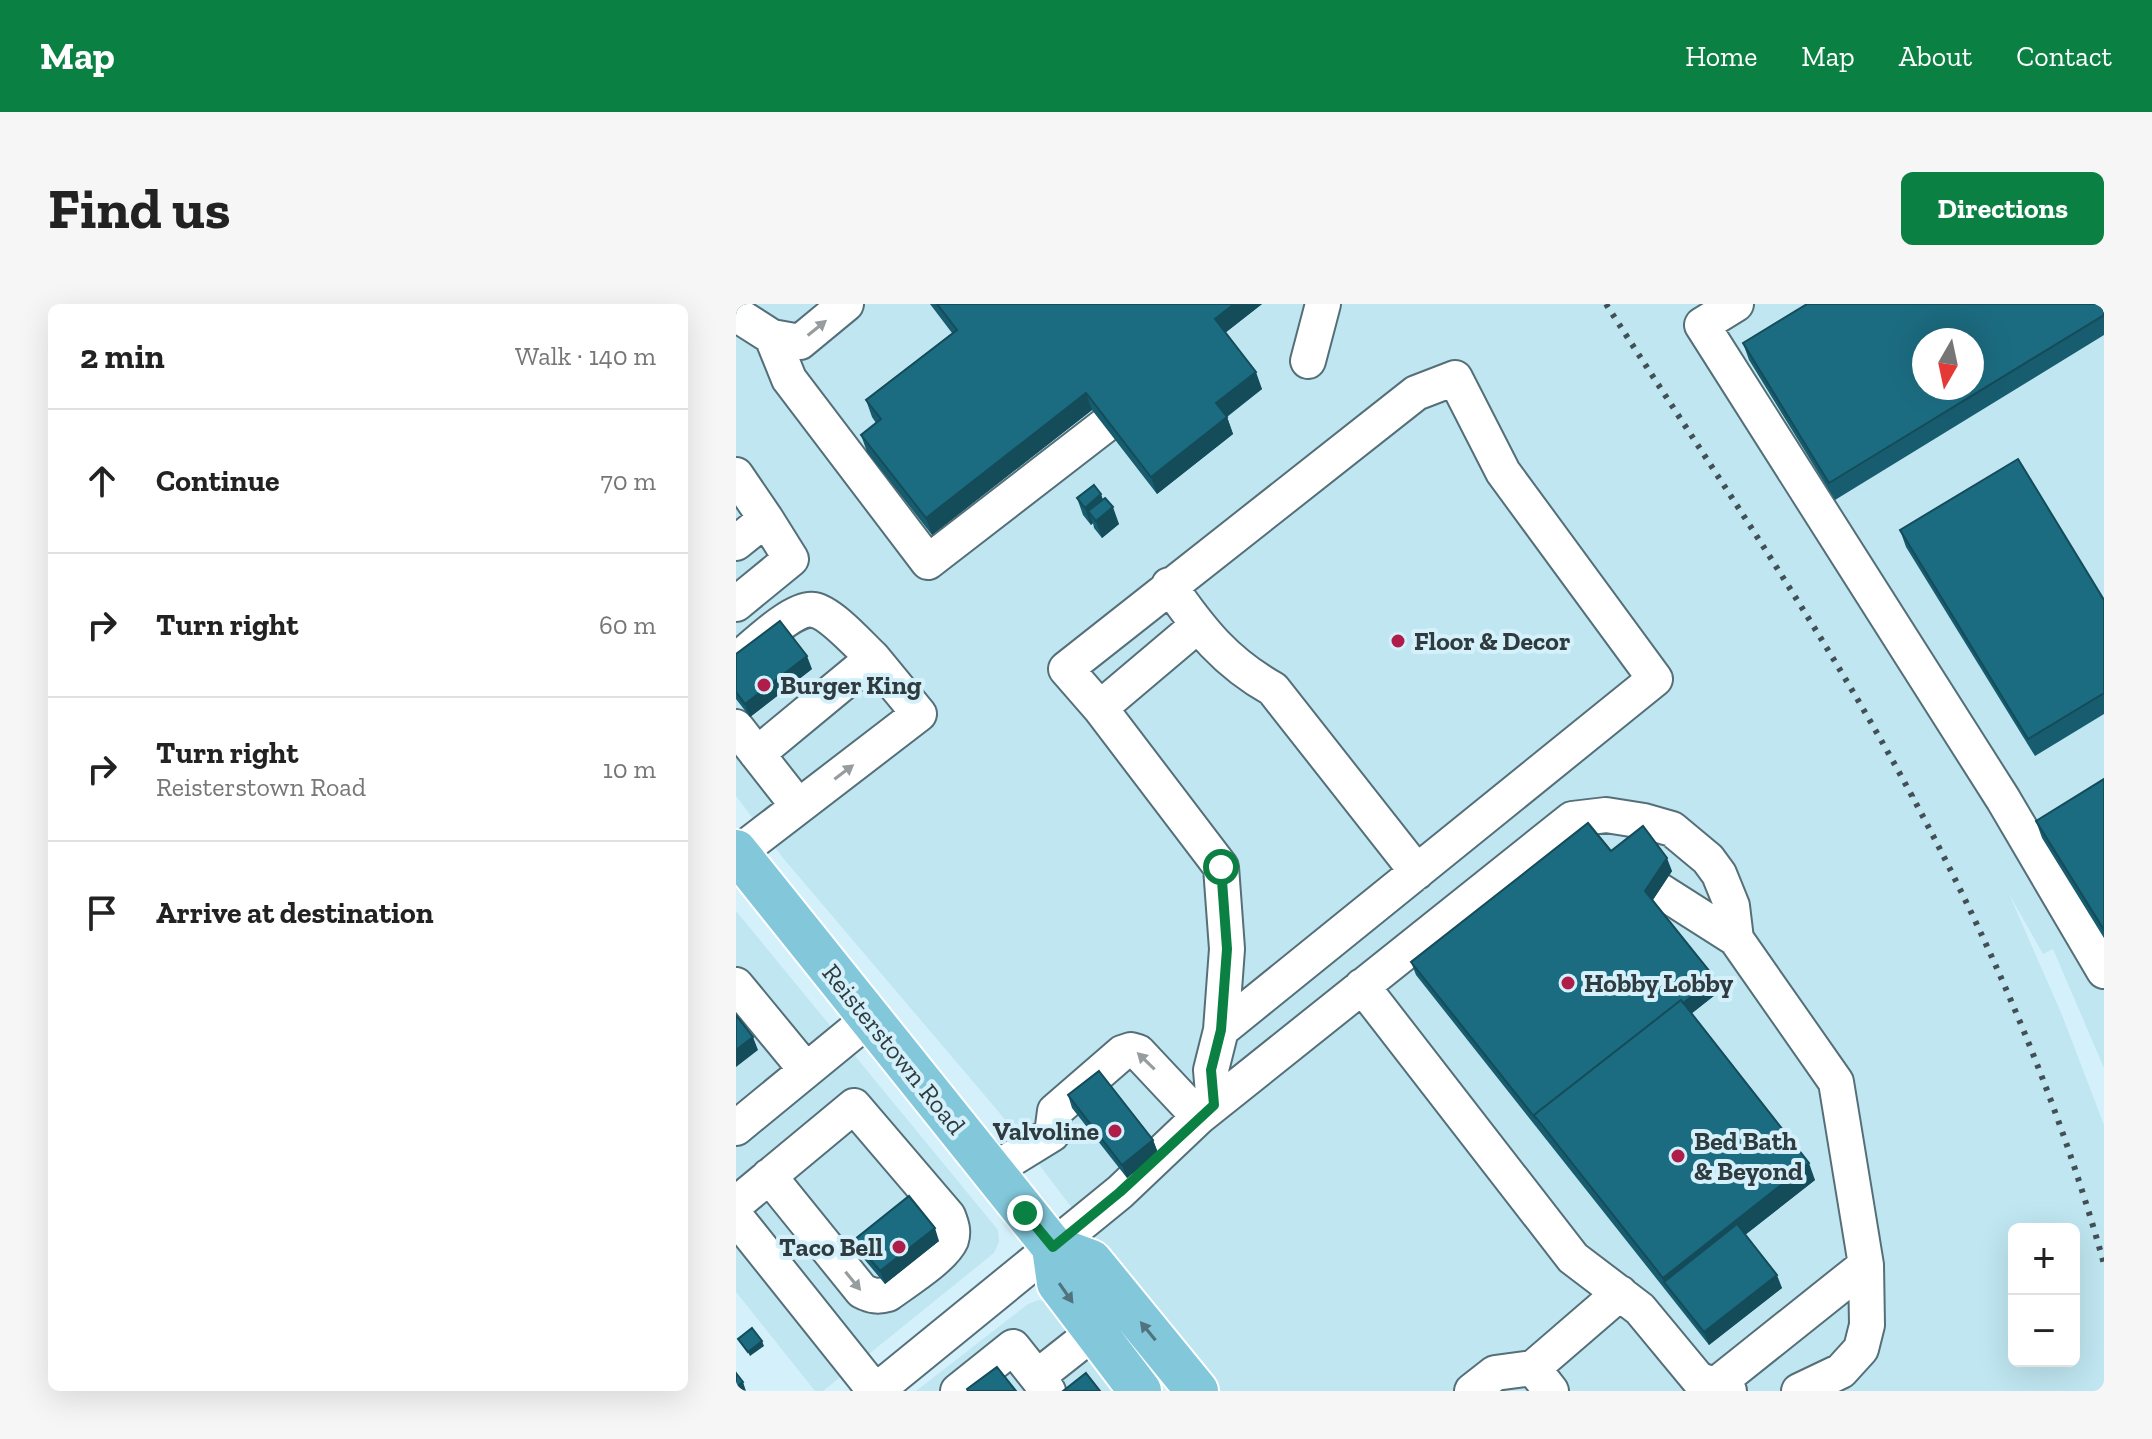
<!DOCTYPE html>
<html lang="en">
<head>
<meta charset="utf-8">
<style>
	body { margin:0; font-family:"Zilla Slab",serif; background:#f6f6f6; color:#222 }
	.controls { position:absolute; right:24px; bottom:24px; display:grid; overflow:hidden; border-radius:12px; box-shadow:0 8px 32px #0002 }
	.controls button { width:72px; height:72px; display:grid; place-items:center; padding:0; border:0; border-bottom:2px solid #e0e0e0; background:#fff; color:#222; font:40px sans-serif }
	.compass { position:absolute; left:1176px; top:24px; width:72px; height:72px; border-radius:50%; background:#fff; box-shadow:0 8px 32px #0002; rotate:189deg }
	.stop { position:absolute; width:24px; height:24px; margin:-18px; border:6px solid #0b8043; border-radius:50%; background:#fff }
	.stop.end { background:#0b8043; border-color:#fff; box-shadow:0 2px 8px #0008 }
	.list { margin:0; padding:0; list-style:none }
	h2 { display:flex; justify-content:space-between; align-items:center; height:104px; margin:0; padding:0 32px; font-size:34px }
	h2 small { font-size:26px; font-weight:400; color:#767676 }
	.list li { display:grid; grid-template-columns:52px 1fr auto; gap:24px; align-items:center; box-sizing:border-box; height:144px; padding:0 32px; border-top:2px solid #e0e0e0 }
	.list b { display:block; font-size:30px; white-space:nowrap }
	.list p { margin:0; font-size:26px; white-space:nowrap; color:#767676 }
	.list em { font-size:26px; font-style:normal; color:#767676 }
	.icon { flex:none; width:44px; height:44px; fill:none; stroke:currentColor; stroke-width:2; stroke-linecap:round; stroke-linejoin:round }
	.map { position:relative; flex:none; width:1368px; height:1087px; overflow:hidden; border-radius:12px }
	header { display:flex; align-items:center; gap:48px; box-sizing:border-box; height:112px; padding:0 40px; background:#0b8043; color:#fff }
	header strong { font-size:38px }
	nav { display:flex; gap:44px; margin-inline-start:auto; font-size:28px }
	.intro { display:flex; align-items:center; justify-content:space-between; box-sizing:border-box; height:192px; padding:0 48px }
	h1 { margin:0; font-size:56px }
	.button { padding:20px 36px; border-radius:12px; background:#0b8043; color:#fff; font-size:28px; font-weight:700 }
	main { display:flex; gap:48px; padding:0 48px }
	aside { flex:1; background:#fff; border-radius:12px; box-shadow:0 8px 32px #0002 }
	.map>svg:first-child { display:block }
	.built { fill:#bfe6f1; fill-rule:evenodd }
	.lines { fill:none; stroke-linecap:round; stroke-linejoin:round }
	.minor-casing { stroke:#556f78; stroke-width:38 }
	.major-casing { stroke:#fff; stroke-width:46 }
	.minor { stroke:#fff; stroke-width:34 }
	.major { stroke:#82c7da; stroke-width:42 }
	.rail { stroke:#425055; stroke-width:6; stroke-dasharray:4 8; stroke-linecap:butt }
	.wall { fill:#185d6f }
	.shaded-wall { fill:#144c5a }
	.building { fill:#1c6c81; stroke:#144c5a; stroke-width:2; fill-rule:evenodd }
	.oneway { fill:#979d9f }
	.oneway2 { fill:#50737d }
	.route { stroke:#0b8043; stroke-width:10 }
	.poi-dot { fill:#af1d4a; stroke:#d4f1fb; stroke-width:3 }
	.labels { text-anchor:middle; stroke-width:8; stroke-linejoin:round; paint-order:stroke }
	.poi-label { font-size:26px; font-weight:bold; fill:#2f3b3f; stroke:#d4f1fb; text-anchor:start }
	.street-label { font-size:26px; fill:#2f3b3f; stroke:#d4f1fb }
</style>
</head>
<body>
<header>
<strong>Map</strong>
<nav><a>Home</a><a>Map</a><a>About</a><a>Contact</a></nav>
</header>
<div class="intro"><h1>Find us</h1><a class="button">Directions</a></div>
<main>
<aside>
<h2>2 min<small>Walk · 140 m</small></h2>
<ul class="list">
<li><svg class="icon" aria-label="ahead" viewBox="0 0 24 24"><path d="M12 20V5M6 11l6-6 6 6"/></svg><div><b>Continue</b></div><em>70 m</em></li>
<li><svg class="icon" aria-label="right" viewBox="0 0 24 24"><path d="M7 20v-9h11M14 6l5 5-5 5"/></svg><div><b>Turn right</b></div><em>60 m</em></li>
<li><svg class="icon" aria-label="right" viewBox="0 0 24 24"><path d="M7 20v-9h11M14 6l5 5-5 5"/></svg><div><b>Turn right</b><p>Reisterstown Road</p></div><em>10 m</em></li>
<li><svg class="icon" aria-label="arrive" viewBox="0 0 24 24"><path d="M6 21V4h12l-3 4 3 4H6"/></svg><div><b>Arrive at destination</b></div></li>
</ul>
</aside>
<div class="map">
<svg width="1368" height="1087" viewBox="0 0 1368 1087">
	<rect width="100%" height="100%" fill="#d4f1fb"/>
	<path class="built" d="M0,0H1368V764L1317,645L1307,650L1273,590L1326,711L1368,821V1087H485L333,900L262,807L47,554L0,492ZM1188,36H1236V84H1188ZM1278,925H1338V1057H1278Z
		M0,607L262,926L263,938L258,949L87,1087H79L0,988Z
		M303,996L317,1000L382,1087H180L292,1000Z"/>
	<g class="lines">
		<g class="minor-casing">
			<path id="minor" d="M1000,0L966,21L1267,495L1368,667
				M0,10L36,33L64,38L110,0
				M36,33L53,75L192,258L368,122
				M572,57L587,0
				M0,171L30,215L0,239
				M433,281C464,326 489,358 537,385L681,568
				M0,300L55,255L30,215
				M0,357C16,344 58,302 78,306C95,309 124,342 137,354
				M364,404L461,322
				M0,423L62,502
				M2,549L183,410L137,354L21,450
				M923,586L1000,635
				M0,681L70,766
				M626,682L837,954L904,1005L962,1075L993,1087
				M478,801L475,766L485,726L491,645L485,563L364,404L330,365L680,89L719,74L767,168L919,375L485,726
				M0,824L134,714
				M256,867L316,830L319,807L386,749L395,746L402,748L463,813
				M0,900L118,802L212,912C215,920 218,927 215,936C207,954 168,978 152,990C142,993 136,992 126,987L33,872
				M0,913L139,1087
				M797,1064L815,1087
				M301,1073L358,1028
				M140,1087L384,888L463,813L836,515L870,511L908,517L936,525L972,555L983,570L996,602L1000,635L1100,778L1130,961L1131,1021L1125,1045L1105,1067L1063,1087
				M222,1087L277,1043L312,1087
				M736,1087L759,1069L797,1064L884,989
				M972,1087L1130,961"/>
		</g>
		<g class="major-casing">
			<path id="major" d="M0,547L317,943L322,979L404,1087
				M317,943L355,957L461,1087"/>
		</g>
		<use href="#minor" class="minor"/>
		<use href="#major" class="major"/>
		<path class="rail" d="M870,0C974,162 1085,323 1176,492C1256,640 1323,798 1368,960"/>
	</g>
	<path class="wall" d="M194,0H526L489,29L526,85L491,113L497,130L421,190L356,106L196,231L131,148L125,131L140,119L136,113L130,96L216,29Z
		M1368,2V31L1099,196L1013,56L1007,39Z
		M341,194L367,196L383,220L366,234L358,224L357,219L355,221L347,211Z
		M1164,226L1368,296V410L1299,452L1170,243Z
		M0,350L76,365L14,413L0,395Z
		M1368,475V634L1306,534L1300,517Z
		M875,547L936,567L917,596L984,687L955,710L1079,876L1009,931L1046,984L973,1041L680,671L675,658Z
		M332,791L417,836L422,849L391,874L336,804Z
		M118,936L203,937L149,980L123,949Z"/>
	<path class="shaded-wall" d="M498,0H526L485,32L479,15Z
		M520,68L526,85L486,116L480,99Z
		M350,89L356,106L196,231L190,214Z
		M491,113L497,130L421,190L415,173Z
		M365,190L371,207H352L357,219L355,221L349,204Z
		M377,203L383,220L366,234L360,217Z
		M71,352L76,365L14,413L9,400Z
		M931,554L936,567L914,600L909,587Z
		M979,674L984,687L809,825L801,815Z
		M17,733L22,746L0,763V746Z
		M417,836L422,849L391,874L386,861Z
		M1073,859L1079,876L936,988L928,978L927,974Z
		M199,924L203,937L149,980L144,967Z
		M1041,971L1046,984L973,1041L968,1028Z
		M26,1037L28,1042L14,1052L12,1048Z
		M7,1078L10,1087H0V1083Z"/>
	<path class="building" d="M201,0H498L479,15L520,68L480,99L491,113L415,173L350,89L190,214L125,131L145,115L130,96L221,26Z
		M1071,0H1367L1368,11L1093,179L1007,39ZM1188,36H1236V84H1188Z
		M1282,155L1368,296V389L1292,435L1164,226Z
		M358,181L365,190L349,204L341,194Z
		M369,194L377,203L360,217L352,207Z
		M44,317L71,352L9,400L0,388V350Z
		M1368,475V626L1300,517Z
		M852,519L875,547L907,522L931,554L909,587L979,674L947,699L945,696L798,811L800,815L675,658Z
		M945,696L1073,859L927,974L798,811Z
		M0,711L17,733L0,746Z
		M363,767L417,836L386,861L332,791Z
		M173,892L199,924L144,967L118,936Z
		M1001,920L1041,971L968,1028L928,978Z
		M16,1024L26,1037L12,1048L2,1035Z
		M261,1063L280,1087H232L231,1085Z
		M0,1069L7,1078L0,1083Z
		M350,1069L364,1087H327Z"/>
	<defs><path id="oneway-solid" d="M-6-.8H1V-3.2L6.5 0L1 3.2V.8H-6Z" transform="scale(2)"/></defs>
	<g class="oneway">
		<use href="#oneway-solid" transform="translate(81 24) rotate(-39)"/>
		<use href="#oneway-solid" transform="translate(108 468) rotate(-37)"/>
		<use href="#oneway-solid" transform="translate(410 757) rotate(-136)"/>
		<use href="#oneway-solid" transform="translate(117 977) rotate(51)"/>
	</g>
	<g class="oneway2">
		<use href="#oneway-solid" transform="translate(330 989) rotate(55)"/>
		<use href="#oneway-solid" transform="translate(412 1027) rotate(-129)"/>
	</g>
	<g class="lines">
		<path class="route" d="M289,909L317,943L384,888L478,801L475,766L485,726L491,645L485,563"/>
	</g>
	<g class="poi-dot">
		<circle cx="662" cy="337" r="8"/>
		<circle cx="28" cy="381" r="8"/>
		<circle cx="832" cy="679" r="8"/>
		<circle cx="379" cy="827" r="8"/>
		<circle cx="942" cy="852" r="8"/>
		<circle cx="163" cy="943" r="8"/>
	</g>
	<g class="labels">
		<g class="poi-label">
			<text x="678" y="346">Floor &amp; Decor</text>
			<text x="44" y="390">Burger King</text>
			<text x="848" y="688">Hobby Lobby</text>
			<text x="363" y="836" text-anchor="end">Valvoline</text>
			<text x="958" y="846">Bed Bath<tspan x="958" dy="30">&amp; Beyond</tspan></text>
			<text x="147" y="952" text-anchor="end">Taco Bell</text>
		</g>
		<g class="street-label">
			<text transform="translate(158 745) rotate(51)" y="9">Reisterstown Road</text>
		</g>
	</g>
</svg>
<div class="controls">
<button>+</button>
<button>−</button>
</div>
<svg class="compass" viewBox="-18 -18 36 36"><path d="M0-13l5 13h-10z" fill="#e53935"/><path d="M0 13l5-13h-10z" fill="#767676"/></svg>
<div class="stop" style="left:485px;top:563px"></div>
<div class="stop end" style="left:289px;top:909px"></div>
</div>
</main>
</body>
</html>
